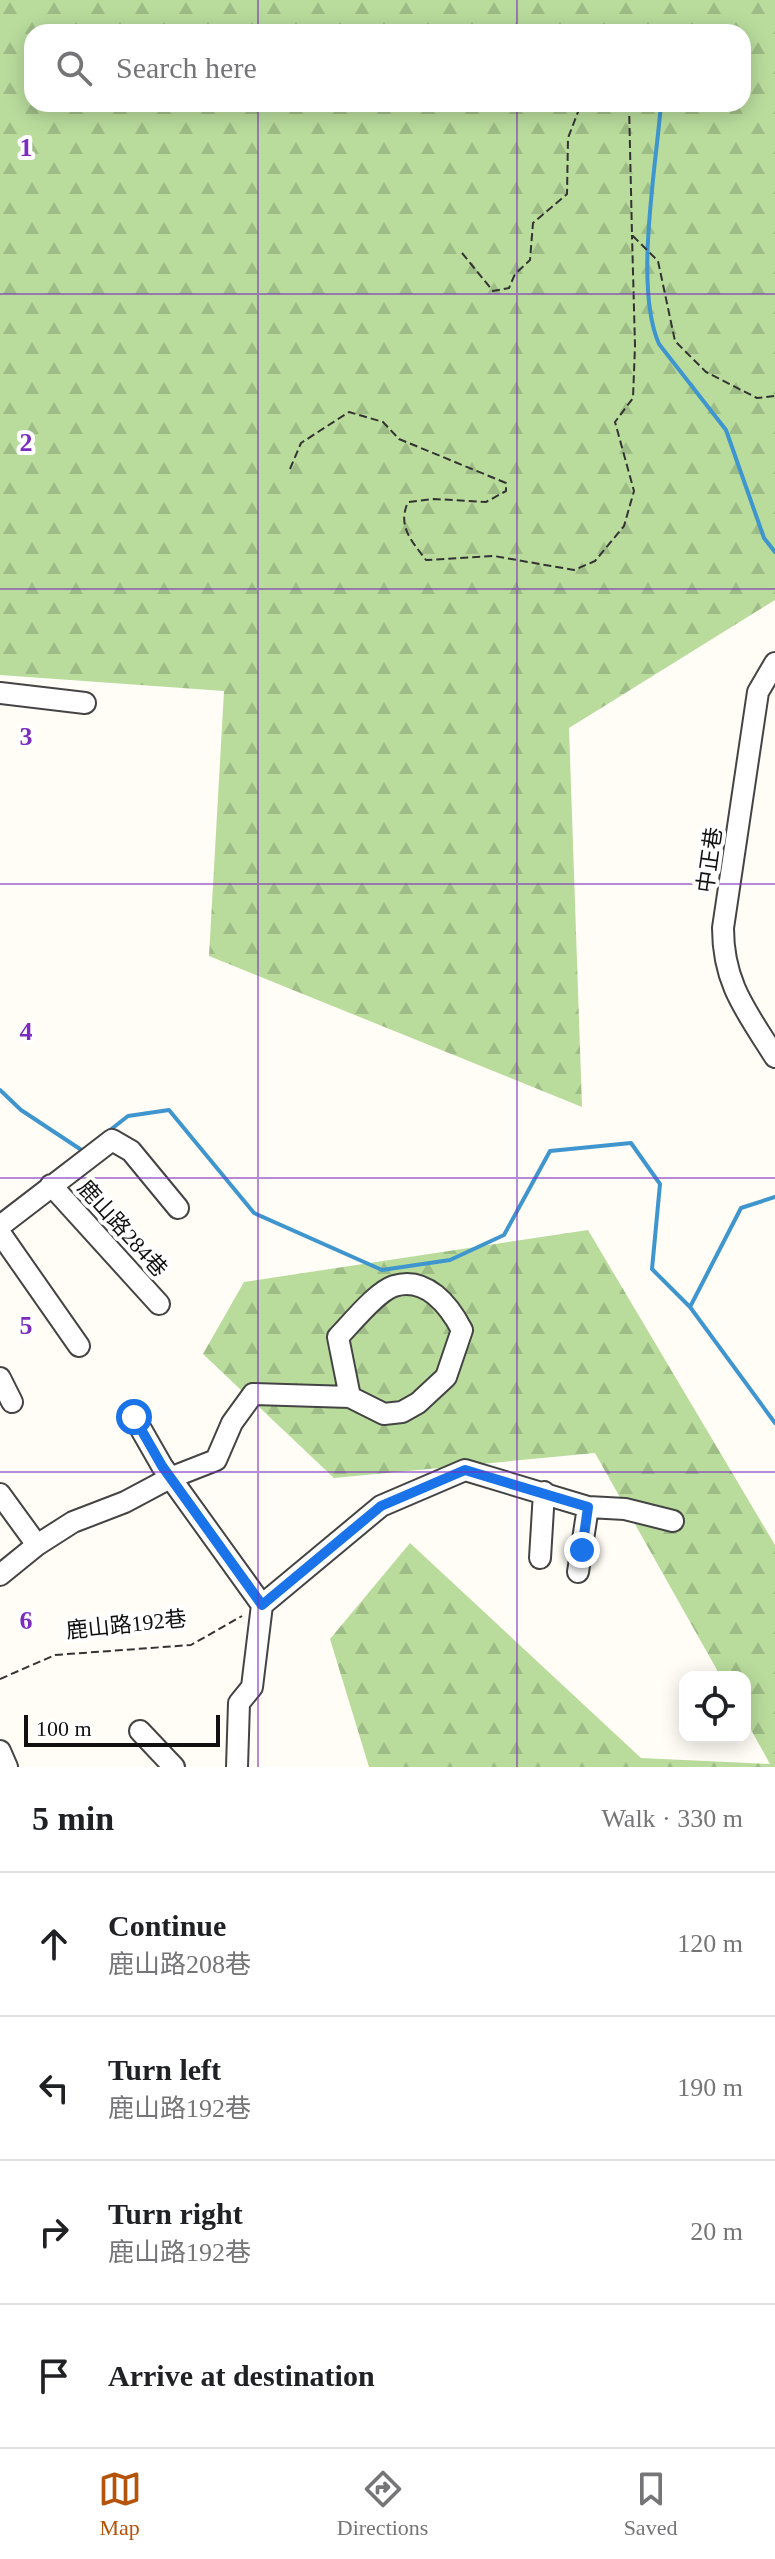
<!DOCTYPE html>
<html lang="en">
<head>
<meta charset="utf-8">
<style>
	body { margin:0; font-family:"Times New Roman","Noto Sans TC",serif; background:#f6f6f6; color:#202124 }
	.controls { position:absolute; right:24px; bottom:24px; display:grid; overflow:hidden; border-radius:16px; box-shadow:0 4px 20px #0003 }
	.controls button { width:72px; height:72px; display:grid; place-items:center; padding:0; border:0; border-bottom:2px solid #e0e0e0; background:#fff; color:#202124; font:40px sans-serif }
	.scale { position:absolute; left:24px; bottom:20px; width:196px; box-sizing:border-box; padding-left:8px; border:4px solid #111; border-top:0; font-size:22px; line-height:28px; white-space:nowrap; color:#111; -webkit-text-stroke:6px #fff; paint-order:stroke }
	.stop { position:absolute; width:24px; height:24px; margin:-18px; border:6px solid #1a73e8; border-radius:50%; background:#fff }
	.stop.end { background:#1a73e8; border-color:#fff; box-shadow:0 2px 8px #0008 }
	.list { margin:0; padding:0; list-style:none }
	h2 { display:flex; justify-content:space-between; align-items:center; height:104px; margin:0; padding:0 32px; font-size:34px }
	h2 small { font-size:26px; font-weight:400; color:#757577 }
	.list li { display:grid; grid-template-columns:52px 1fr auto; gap:24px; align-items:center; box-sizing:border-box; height:144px; padding:0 32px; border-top:2px solid #e0e0e0 }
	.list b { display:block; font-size:30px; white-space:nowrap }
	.list p { margin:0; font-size:26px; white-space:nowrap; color:#757577 }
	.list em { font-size:26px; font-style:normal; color:#757577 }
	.icon { flex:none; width:44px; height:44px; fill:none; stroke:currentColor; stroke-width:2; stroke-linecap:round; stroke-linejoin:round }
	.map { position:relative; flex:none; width:775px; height:1767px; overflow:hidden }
	.search { position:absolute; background:#fff; box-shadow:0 4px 20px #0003; left:24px; right:24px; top:24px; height:88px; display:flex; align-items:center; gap:20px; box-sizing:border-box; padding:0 28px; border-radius:24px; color:#757577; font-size:30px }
	.sheet { height:680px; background:#fff }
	nav { display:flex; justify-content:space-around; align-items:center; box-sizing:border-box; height:112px; border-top:2px solid #e0e0e0; background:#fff; font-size:22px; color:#757577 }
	nav a { display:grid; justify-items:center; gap:4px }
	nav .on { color:#b45309 }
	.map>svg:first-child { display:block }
	.forest { fill:url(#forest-firs); fill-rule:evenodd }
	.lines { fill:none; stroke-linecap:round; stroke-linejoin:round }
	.stream { stroke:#3f96cf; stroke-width:4 }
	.minor-casing { stroke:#444; stroke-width:24 }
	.path { stroke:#333; stroke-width:2; stroke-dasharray:8 4; stroke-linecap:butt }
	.minor { stroke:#fff; stroke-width:20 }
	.route { stroke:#1a73e8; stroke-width:10 }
	.grid { fill:none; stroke:#7b2cbf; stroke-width:2; stroke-opacity:0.55 }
	.labels { text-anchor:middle; stroke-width:8; stroke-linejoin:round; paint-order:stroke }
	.street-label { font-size:22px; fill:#111; stroke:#fff }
	.grid-label { font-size:26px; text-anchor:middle; font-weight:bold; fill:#7b2cbf; stroke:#fff; stroke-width:8; stroke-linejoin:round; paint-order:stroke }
</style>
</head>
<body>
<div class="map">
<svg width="775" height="1767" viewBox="0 0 775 1767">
	<defs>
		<pattern id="forest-firs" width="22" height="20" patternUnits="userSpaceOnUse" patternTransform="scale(2)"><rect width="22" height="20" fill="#b9dc9c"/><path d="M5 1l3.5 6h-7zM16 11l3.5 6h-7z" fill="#9ebc85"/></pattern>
	</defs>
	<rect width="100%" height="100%" fill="#fffdf5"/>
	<path class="forest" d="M0,0H775V600L569,728L582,1107L209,956L224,691L0,675ZM32,32H743V104H32Z
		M588,1230L775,1545V1767H369L330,1639L410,1543L641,1758L770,1764L745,1719V1677H721L595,1453L334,1478L203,1354L244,1282Z"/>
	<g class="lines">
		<path class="stream" d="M661,104C656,167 634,288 659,344L726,430L764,538L775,552
			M0,1090L21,1110L83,1151L85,1149
			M105,1134L128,1116L169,1110L254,1213L382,1270L450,1260L504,1235L550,1151L631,1143L660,1184L652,1269L690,1307L775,1423
			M690,1307L741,1208L775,1197"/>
		<g class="minor-casing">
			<path id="minor" d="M775,663L758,692L723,928C723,984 747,1012 775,1057
				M0,693L85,703
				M51,1185L159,1304
				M0,1226L112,1140L131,1151L178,1208
				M0,1233L79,1346
				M0,1378L12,1402
				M134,1417L162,1466L262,1605
				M0,1494L37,1545
				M588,1507L625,1509L673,1521
				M540,1558L544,1492
				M0,1575L37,1545L73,1522L125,1502L170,1478L216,1460L232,1423L253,1394L350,1397L384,1414L402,1412L418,1403L446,1377L462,1330C449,1305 426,1276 394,1286C376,1292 351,1324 338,1337L350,1397
				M262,1605L381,1506L465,1470L588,1507L578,1572
				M140,1731L174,1767
				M0,1751L7,1767
				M237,1767L239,1703L252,1687L262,1605"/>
		</g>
		<path class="path" d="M629,104L632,235L658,261L675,341L706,372L757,398L775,396
			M462,253L493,291L509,288L515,274L530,260L533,223L567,194L568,138L581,104
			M290,469L301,443L349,412L383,422L399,439L506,483V491L486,502L434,499L408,502C397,527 412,541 426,560L494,556L574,570L595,561L624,526L634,491L615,422L633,398L635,346L632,235
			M0,1679L55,1655L191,1645L242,1616"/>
		<use href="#minor" class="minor"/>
	</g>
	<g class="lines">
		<path class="route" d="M134,1417L162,1466L262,1605L381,1506L465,1470L588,1507L582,1550"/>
	</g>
	<path class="grid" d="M258,0V32M517,0V32M258,104V1767M517,104V1767M0,294H775M0,589H775M0,884H775M0,1178H775M0,1472H775"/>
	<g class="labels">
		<g class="street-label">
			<text transform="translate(709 860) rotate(-82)" y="8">中正巷</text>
			<text transform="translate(123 1228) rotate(48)" y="8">鹿山路284巷</text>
			<text transform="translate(126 1624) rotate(-6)" y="8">鹿山路192巷</text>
		</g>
	</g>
	<g class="grid-label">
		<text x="26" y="156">1</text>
		<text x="26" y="451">2</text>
		<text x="26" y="745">3</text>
		<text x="26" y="1040">4</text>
		<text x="26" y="1334">5</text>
		<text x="26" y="1629">6</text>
	</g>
</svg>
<div class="controls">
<button><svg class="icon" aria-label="locate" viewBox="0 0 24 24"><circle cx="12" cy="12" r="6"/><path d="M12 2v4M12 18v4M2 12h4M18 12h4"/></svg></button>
</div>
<div class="scale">100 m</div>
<div class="stop" style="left:134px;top:1417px"></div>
<div class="stop end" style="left:582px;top:1550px"></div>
<div class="search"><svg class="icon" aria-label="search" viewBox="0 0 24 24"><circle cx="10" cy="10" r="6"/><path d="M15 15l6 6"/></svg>Search here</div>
</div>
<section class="sheet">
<h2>5 min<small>Walk · 330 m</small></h2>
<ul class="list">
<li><svg class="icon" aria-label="ahead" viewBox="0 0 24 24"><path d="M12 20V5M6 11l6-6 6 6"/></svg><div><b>Continue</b><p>鹿山路208巷</p></div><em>120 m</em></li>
<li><svg class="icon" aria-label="left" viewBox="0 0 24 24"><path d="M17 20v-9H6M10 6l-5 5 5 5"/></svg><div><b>Turn left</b><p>鹿山路192巷</p></div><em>190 m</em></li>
<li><svg class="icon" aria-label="right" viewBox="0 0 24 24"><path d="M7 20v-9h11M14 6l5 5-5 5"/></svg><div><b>Turn right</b><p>鹿山路192巷</p></div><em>20 m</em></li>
<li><svg class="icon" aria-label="arrive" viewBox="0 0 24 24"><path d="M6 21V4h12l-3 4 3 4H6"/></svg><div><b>Arrive at destination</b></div></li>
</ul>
</section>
<nav>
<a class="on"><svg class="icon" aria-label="map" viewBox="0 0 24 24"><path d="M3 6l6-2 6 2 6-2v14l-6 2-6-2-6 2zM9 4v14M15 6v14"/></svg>Map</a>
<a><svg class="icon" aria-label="directions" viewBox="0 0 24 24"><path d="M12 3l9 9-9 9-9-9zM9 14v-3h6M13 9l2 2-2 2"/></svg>Directions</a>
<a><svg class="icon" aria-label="saved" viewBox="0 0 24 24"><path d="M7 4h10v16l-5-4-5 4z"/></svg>Saved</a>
</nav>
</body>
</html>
